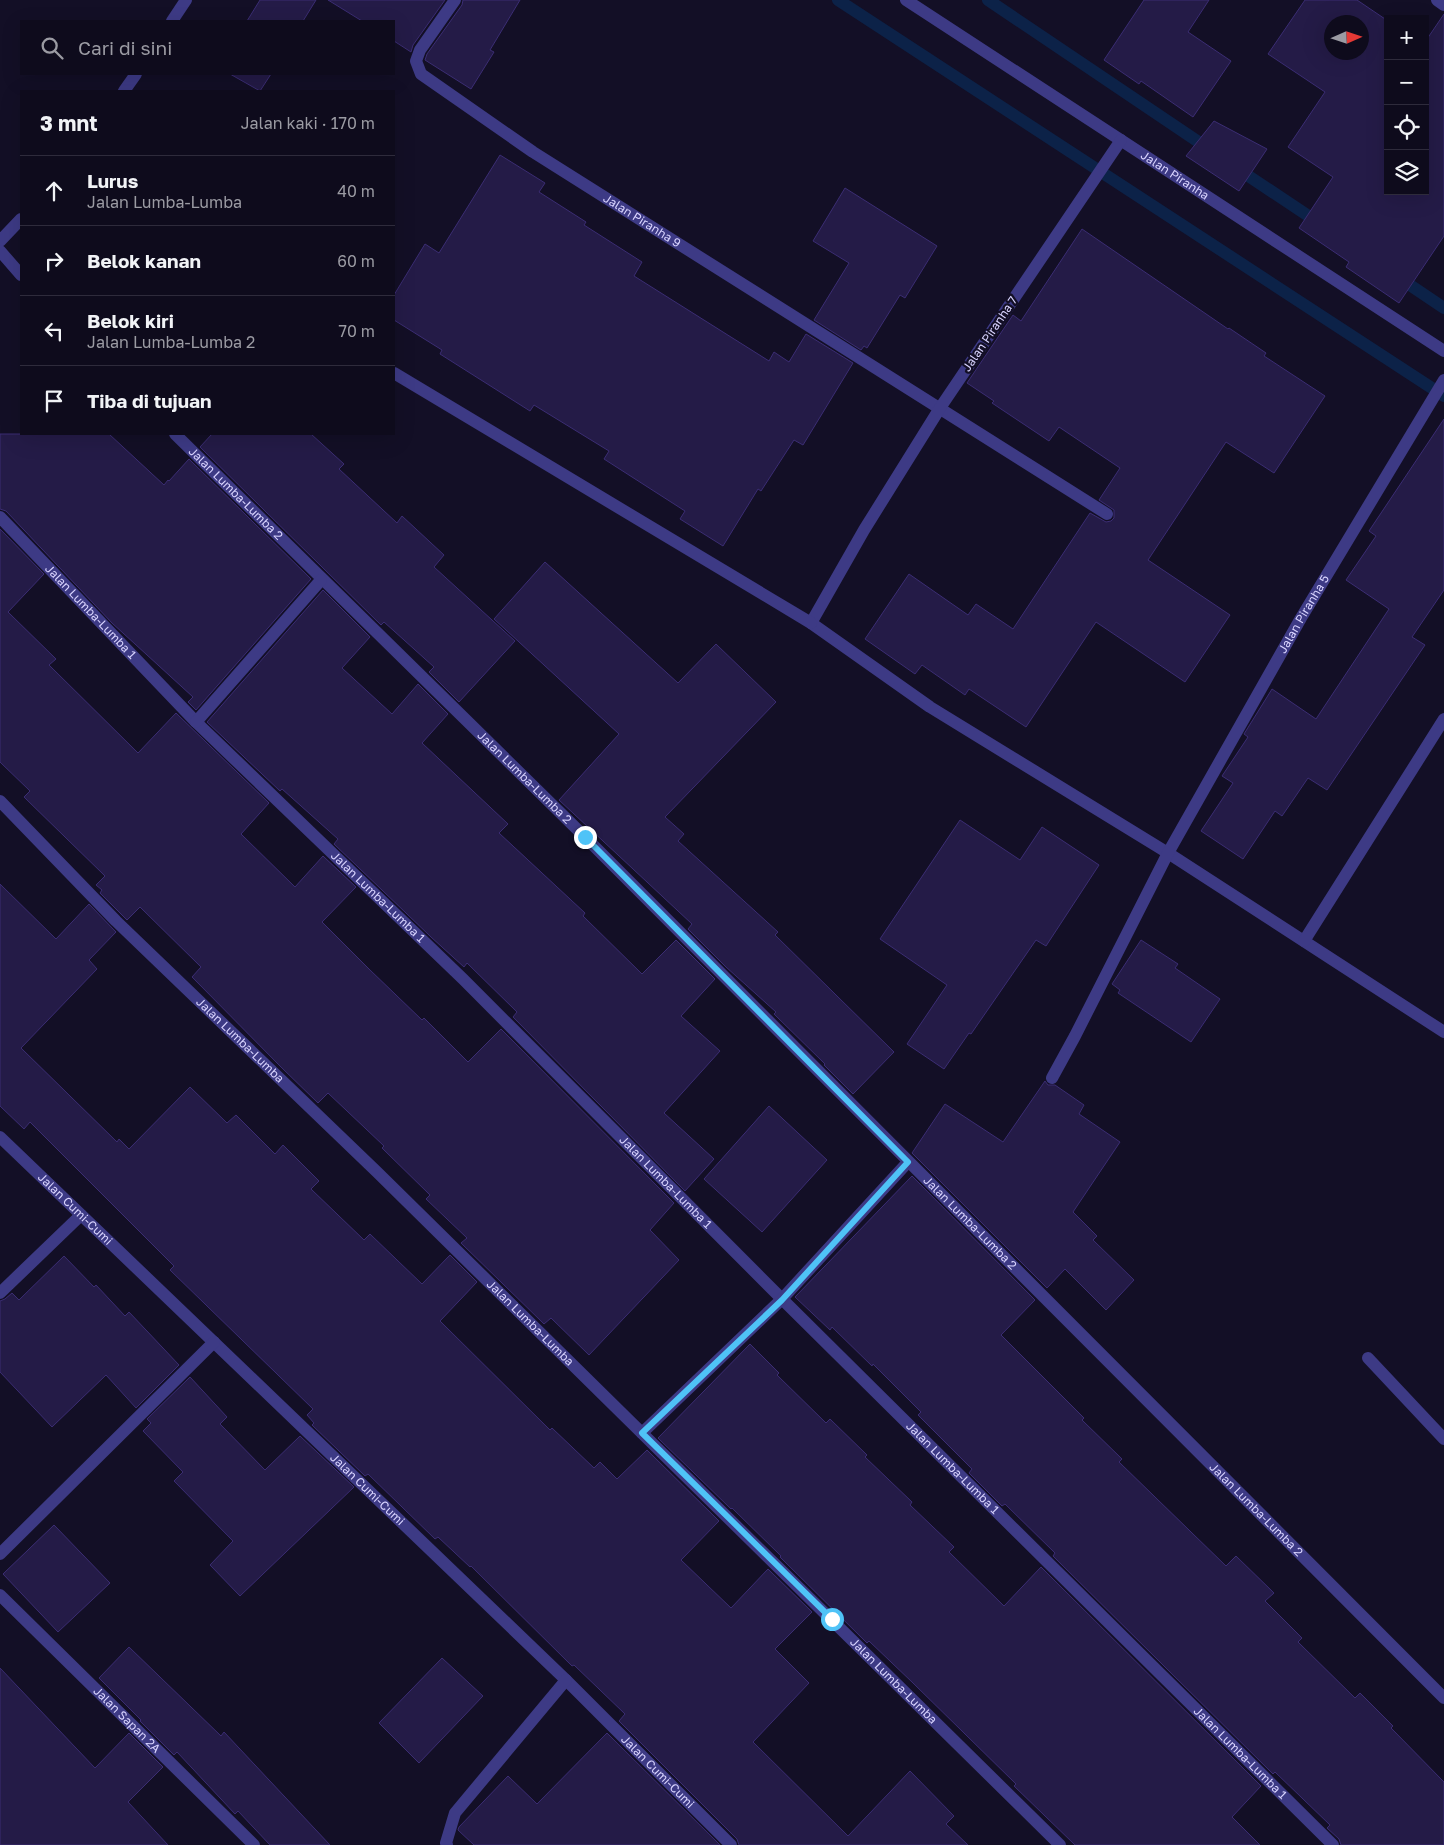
<!DOCTYPE html>
<html lang="id">
<head>
<meta charset="utf-8">
<style>
	body { margin:0; font-family:"Golos Text",sans-serif; background:#171425; color:#f1f3f6 }
	.controls { position:absolute; right:15px; top:15px; display:grid; overflow:hidden; border-radius:0px; box-shadow:0 5px 20px #0002 }
	.controls button { width:45px; height:45px; display:grid; place-items:center; padding:0; border:0; border-bottom:1px solid #2e2b3b; background:#0e0b1c; color:#f1f3f6; font:25px sans-serif }
	.compass { position:absolute; left:1324px; top:15px; width:45px; height:45px; border-radius:50%; background:#0e0b1c; box-shadow:0 5px 20px #0002; rotate:87deg }
	.stop { position:absolute; width:15px; height:15px; margin:-11px; border:4px solid #4fc3f7; border-radius:50%; background:#fff }
	.stop.end { background:#4fc3f7; border-color:#fff; box-shadow:0 1px 5px #0008 }
	.list { margin:0; padding:0; list-style:none }
	h2 { display:flex; justify-content:space-between; align-items:center; height:65px; margin:0; padding:0 20px; font-size:21px }
	h2 small { font-size:16px; font-weight:400; color:#9b9ba3 }
	.list li { display:grid; grid-template-columns:32px 1fr auto; gap:15px; align-items:center; box-sizing:border-box; height:70px; padding:0 20px; border-top:1px solid #2e2b3b }
	.list b { display:block; font-size:19px; white-space:nowrap }
	.list p { margin:0; font-size:16px; white-space:nowrap; color:#9b9ba3 }
	.list em { font-size:16px; font-style:normal; color:#9b9ba3 }
	.icon { flex:none; width:28px; height:28px; fill:none; stroke:currentColor; stroke-width:2; stroke-linecap:round; stroke-linejoin:round }
	.map { position:relative; flex:none; width:1444px; height:1845px; overflow:hidden }
	.search { position:absolute; background:#0e0b1c; box-shadow:0 5px 20px #0002; left:20px; top:20px; width:375px; height:55px; display:flex; align-items:center; gap:12px; box-sizing:border-box; padding:0 18px; border-radius:0px; color:#9b9ba3; font-size:19px }
	.panel { position:absolute; background:#0e0b1c; box-shadow:0 5px 20px #0002; left:20px; top:90px; width:375px; height:345px; border-radius:0px }
	.map>svg:first-child { display:block }
	.lines { fill:none; stroke-linecap:round; stroke-linejoin:round }
	.stream { stroke:#0c2248; stroke-width:12 }
	.building { fill:#241b47; stroke:#3b2d73; fill-rule:evenodd }
	.minor { stroke:#3d3a85; stroke-width:12 }
	.route { stroke:#4fc3f7; stroke-width:6 }
	.labels { text-anchor:middle; stroke-width:4.5; stroke-linejoin:round; paint-order:stroke }
	.street-label { font-size:12px; fill:#d9d4ff; stroke:#130f26 }
</style>
</head>
<body>
<div class="map">
<svg width="1444" height="1845" viewBox="0 0 1444 1845">
	<rect width="100%" height="100%" fill="#130f26"/>
	<g class="lines">
		<path class="stream" d="M838,0L1444,396
			M988,0L1212,151
			M1235,167L1322,225
			M1398,277L1444,308"/>
	</g>
	<path class="building" d="M260,0H316L303,21H247Z
		M328,0H445L413,45L411,52L394,41V21H362Z
		M463,0H520L490,50L494,52L471,89L425,60L427,54L462,5Z
		M1144,0H1209L1188,32L1231,61L1193,117L1141,81L1139,84L1104,60Z
		M1305,0H1357L1388,21V191H1425V42L1444,14V236L1399,303L1346,267L1349,262L1299,228L1333,177L1288,147L1325,92L1268,54ZM1332,22H1362V52H1332Z
		M230,74H271L260,91Z
		M1214,121L1267,149L1239,191L1186,156Z
		M500,155L545,183L539,192L586,222L584,225L642,262L634,276L769,361L774,352L789,362L806,334L853,363L803,445L794,440L761,491L758,489L723,546L680,519L685,511L604,459L609,451L534,405L530,411L440,354L442,350L394,320V295L425,244L439,253Z
		M845,188L937,246L905,298L900,295L867,348L864,346L861,350L814,320L849,263L813,241Z
		M1082,229L1228,329L1229,328L1266,353L1264,356L1325,396L1274,473L1226,442L1148,560L1230,615L1185,682L1096,622L1026,727L969,689L965,695L922,665L915,674L865,639L909,574L968,615L976,604L1013,629L1090,513L1106,522L1111,521L1114,518V510L1099,500L1120,468L1059,427L1049,441L992,403L994,401L967,383L1013,315L1021,321Z
		M1444,419V590L1412,637L1425,645L1327,790L1308,778L1282,816L1275,811L1243,859L1201,831L1233,783L1222,776L1248,737L1244,734L1272,689L1316,719L1389,609L1346,580L1376,536L1369,531Z
		M0,434H109L164,485L168,480L169,481L189,459L311,579L196,710L188,702L193,697L112,623L6,511L0,509Z
		M212,434H311L344,464L339,469L397,523L402,516L444,555L434,567L515,641L459,702L429,672L434,667L384,622L381,625L200,447Z
		M0,529L44,574L8,612L56,659L49,665L138,753L176,713L269,803L241,834L295,887L323,856L356,887L322,922L369,969L422,1020L424,1018L468,1062L501,1029L674,1203L650,1230L679,1260L589,1355L551,1318L544,1324L461,1243L467,1238L426,1199L430,1195L382,1148L384,1146L328,1093L318,1103L281,1067L192,977L201,967L140,907L127,920L100,893L102,890L96,885L105,876L24,797L30,791L0,762Z
		M545,562L678,683L716,644L776,702L665,817L684,834L678,841L778,932L775,935L894,1052L853,1094L824,1065L825,1064L774,1014L776,1012L726,967L688,929L692,924L559,800L619,734L494,619Z
		M323,590L370,637L342,668L392,714L418,684L448,714L422,743L508,824L499,833L585,913L583,916L642,974L676,940L715,979L681,1016L720,1051L664,1113L714,1159L685,1191L513,1017L517,1012L467,963L464,967L431,937L334,844L338,839L282,789L280,791L207,722Z
		M960,820L1020,860L1042,827L1099,865L1046,946L1036,940L971,1034L969,1033L944,1069L907,1044L947,985L880,939Z
		M0,884L56,939L89,904L116,932L89,960L97,969L21,1048L117,1142L119,1139L129,1149L190,1087L227,1123L236,1115L275,1154L283,1145L319,1181L311,1189L364,1240L370,1234L422,1284L450,1255L477,1282L440,1321L550,1430L552,1428L594,1468L600,1462L617,1479L647,1450L719,1521L681,1560L731,1608L768,1569L812,1612L775,1649L809,1683L753,1742L848,1836L910,1771L954,1816L946,1824L968,1845H739L737,1839L619,1721L625,1714L574,1665L572,1666L471,1566L470,1567L438,1537L435,1539L368,1474L365,1476L312,1425L314,1423L307,1415L313,1409L170,1270L174,1266L30,1122L24,1129L0,1106Z
		M1141,940L1178,964L1175,968L1220,999L1191,1042L1118,993L1120,990L1112,984Z
		M1045,1081L1048,1085H1055L1084,1105L1079,1114L1120,1142L1073,1212L1097,1236L1093,1240L1134,1280L1106,1310L1065,1269L1047,1288L912,1153L945,1104L1003,1142Z
		M769,1106L827,1160L762,1232L704,1179Z
		M912,1176L1035,1300L1001,1335L1084,1418L1082,1420L1122,1459L1119,1462L1226,1566L1236,1556L1274,1593L1265,1601L1302,1638L1298,1642L1355,1698L1360,1693L1393,1726L1391,1728L1444,1782V1845H1341L1339,1839L1327,1828L1330,1825L1275,1772L1273,1774L1053,1556L1055,1553L1005,1504L1002,1506L969,1473L972,1469L918,1415L921,1412L873,1364L872,1366L832,1327L830,1330L795,1297Z
		M64,1256L94,1287L96,1285L125,1316L129,1312L179,1365L136,1408L106,1375L52,1427L0,1372V1301L5,1299L12,1293L19,1300Z
		M750,1344L779,1373L777,1375L826,1423L830,1419L867,1455L865,1457L912,1502L910,1505L954,1547L949,1552L1004,1606L1041,1567L1261,1786L1232,1817L1260,1845H1075L1014,1786L1016,1784L913,1683L869,1641L867,1643L780,1557L781,1556L732,1508L731,1509L658,1438Z
		M190,1377L227,1417L220,1424L265,1470L300,1436L354,1487L240,1596L210,1565L233,1541L174,1481L183,1472L143,1431L151,1423L147,1419Z
		M54,1525L110,1583L58,1632L3,1574Z
		M129,1647L221,1736L224,1732L330,1845H270L238,1811L235,1814L177,1752L174,1755L140,1721L141,1720L99,1678Z
		M442,1658L483,1696L419,1763L379,1723Z
		M0,1668L95,1768L129,1733L163,1767L128,1802L168,1845H0Z
		M607,1733L720,1845H474L458,1830L459,1827L508,1776L537,1804Z"/>
	<g class="lines">
		<g class="minor">
			<path id="s1" d="M455,0L420,50L416,61L421,74L533,152L1107,514"/>
			<path id="s2" d="M906,0L1444,351"/>
			<path d="M1437,0L1444,5"/>
			<path d="M172,21L186,0"/>
			<path d="M124,91L136,74"/>
			<path d="M1121,140L940,408L864,530L811,623L930,707L1168,853L1444,1032"/>
			<path d="M0,241L21,219"/>
			<path d="M0,251L21,275"/>
			<path d="M394,373L811,623"/>
			<path id="s3" d="M175,434L585,837L1444,1698"/>
			<path id="s4" d="M0,517L196,722L463,979L782,1299L1333,1845"/>
			<path d="M196,722L321,580"/>
			<path id="s5" d="M0,801L116,921L377,1172L1060,1845"/>
			<path d="M1304,941L1444,719"/>
			<path id="s6" d="M1052,1078L1075,1036L1168,853L1301,618L1444,380"/>
			<path id="s7" d="M0,1137L566,1680L731,1845"/>
			<path d="M0,1293L81,1215"/>
			<path d="M1368,1358L1444,1439"/>
			<path d="M642,1433L782,1299L908,1162"/>
			<path d="M0,1554L214,1342"/>
			<path id="s8" d="M0,1595L254,1845"/>
			<path d="M447,1845L446,1843L455,1813L566,1680"/>
		</g>
	</g>
	<g class="lines">
		<path class="route" d="M585,837L908,1162L782,1300L642,1433L832,1619"/>
	</g>
	<g class="labels">
		<g class="street-label">
			<text dy="4" stroke="none"><textPath href="#s2" startOffset="321">Jalan Piranha</textPath></text>
			<text dy="4" stroke="none"><textPath href="#s1" startOffset="352">Jalan Piranha 9</textPath></text>
			<text transform="translate(990 334) rotate(-56)" y="4">Jalan Piranha 7</text>
			<text dy="4" stroke="none"><textPath href="#s3" startOffset="85">Jalan Lumba-Lumba 2</textPath></text>
			<text dy="4" stroke="none"><textPath href="#s4" startOffset="131">Jalan Lumba-Lumba 1</textPath></text>
			<text dy="4" stroke="none"><textPath href="#s6" startOffset="528">Jalan Piranha 5</textPath></text>
			<text dy="4" stroke="none"><textPath href="#s3" startOffset="490">Jalan Lumba-Lumba 2</textPath></text>
			<text dy="4" stroke="none"><textPath href="#s4" startOffset="536">Jalan Lumba-Lumba 1</textPath></text>
			<text dy="4" stroke="none"><textPath href="#s5" startOffset="339">Jalan Lumba-Lumba</textPath></text>
			<text dy="4" stroke="none"><textPath href="#s4" startOffset="941">Jalan Lumba-Lumba 1</textPath></text>
			<text dy="4" stroke="none"><textPath href="#s7" startOffset="104">Jalan Cumi-Cumi</textPath></text>
			<text dy="4" stroke="none"><textPath href="#s3" startOffset="1120">Jalan Lumba-Lumba 2</textPath></text>
			<text dy="4" stroke="none"><textPath href="#s5" startOffset="744">Jalan Lumba-Lumba</textPath></text>
			<text dy="4" stroke="none"><textPath href="#s4" startOffset="1346">Jalan Lumba-Lumba 1</textPath></text>
			<text dy="4" stroke="none"><textPath href="#s7" startOffset="509">Jalan Cumi-Cumi</textPath></text>
			<text dy="4" stroke="none"><textPath href="#s3" startOffset="1525">Jalan Lumba-Lumba 2</textPath></text>
			<text dy="4" stroke="none"><textPath href="#s5" startOffset="1254">Jalan Lumba-Lumba</textPath></text>
			<text dy="4" stroke="none"><textPath href="#s8" startOffset="178">Jalan Sapan 2A</textPath></text>
			<text dy="4" stroke="none"><textPath href="#s4" startOffset="1751">Jalan Lumba-Lumba 1</textPath></text>
			<text dy="4" stroke="none"><textPath href="#s7" startOffset="914">Jalan Cumi-Cumi</textPath></text>
		</g>
	</g>
</svg>
<div class="controls">
<button>+</button>
<button>−</button>
<button><svg class="icon" aria-label="locate" viewBox="0 0 24 24"><circle cx="12" cy="12" r="6"/><path d="M12 2v4M12 18v4M2 12h4M18 12h4"/></svg></button>
<button><svg class="icon" aria-label="layers" viewBox="0 0 24 24"><path d="M12 4l9 5-9 5-9-5zM3 14l9 5 9-5"/></svg></button>
</div>
<svg class="compass" viewBox="-18 -18 36 36"><path d="M0-13l5 13h-10z" fill="#e53935"/><path d="M0 13l5-13h-10z" fill="#9b9ba3"/></svg>
<div class="stop" style="left:832px;top:1619px"></div>
<div class="stop end" style="left:585px;top:837px"></div>
<div class="search"><svg class="icon" aria-label="search" viewBox="0 0 24 24"><circle cx="10" cy="10" r="6"/><path d="M15 15l6 6"/></svg>Cari di sini</div>
<section class="panel">
<h2>3 mnt<small>Jalan kaki · 170 m</small></h2>
<ul class="list">
<li><svg class="icon" aria-label="ahead" viewBox="0 0 24 24"><path d="M12 20V5M6 11l6-6 6 6"/></svg><div><b>Lurus</b><p>Jalan Lumba-Lumba</p></div><em>40 m</em></li>
<li><svg class="icon" aria-label="right" viewBox="0 0 24 24"><path d="M7 20v-9h11M14 6l5 5-5 5"/></svg><div><b>Belok kanan</b></div><em>60 m</em></li>
<li><svg class="icon" aria-label="left" viewBox="0 0 24 24"><path d="M17 20v-9H6M10 6l-5 5 5 5"/></svg><div><b>Belok kiri</b><p>Jalan Lumba-Lumba 2</p></div><em>70 m</em></li>
<li><svg class="icon" aria-label="arrive" viewBox="0 0 24 24"><path d="M6 21V4h12l-3 4 3 4H6"/></svg><div><b>Tiba di tujuan</b></div></li>
</ul>
</section>
</div>
</body>
</html>
